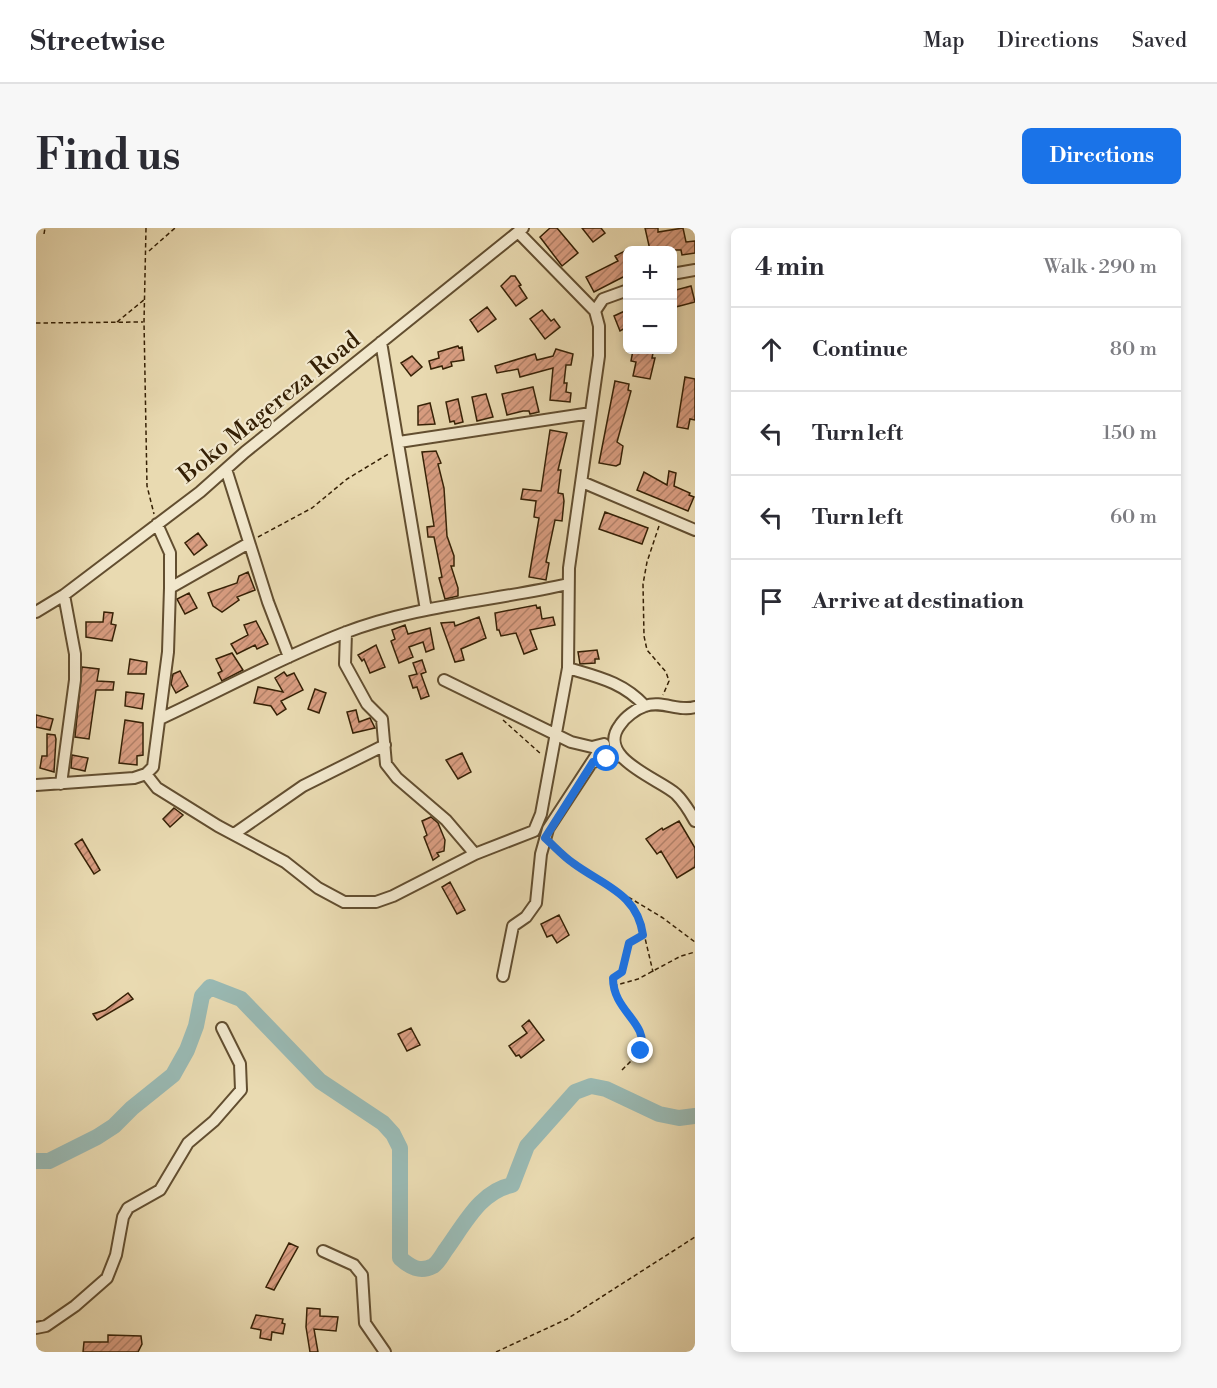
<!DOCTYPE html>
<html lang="en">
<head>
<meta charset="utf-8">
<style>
	body { margin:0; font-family:"Libre Bodoni",serif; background:#f7f7f7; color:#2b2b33 }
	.controls { position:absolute; right:18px; top:18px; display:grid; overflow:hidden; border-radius:9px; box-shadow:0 3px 9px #0003 }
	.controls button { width:54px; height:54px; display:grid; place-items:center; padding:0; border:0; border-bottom:2px solid #e1e1e2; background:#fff; color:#2b2b33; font:30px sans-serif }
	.stop { position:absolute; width:18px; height:18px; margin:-14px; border:4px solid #1a73e8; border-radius:50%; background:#fff }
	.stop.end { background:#1a73e8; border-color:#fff; box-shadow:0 2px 6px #0008 }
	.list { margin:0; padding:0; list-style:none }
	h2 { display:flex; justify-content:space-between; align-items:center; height:78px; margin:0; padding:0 24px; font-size:26px }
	h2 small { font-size:20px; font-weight:400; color:#7c7c81 }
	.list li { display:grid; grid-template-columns:39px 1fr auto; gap:18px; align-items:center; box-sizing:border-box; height:84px; padding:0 24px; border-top:2px solid #e1e1e2 }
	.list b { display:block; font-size:22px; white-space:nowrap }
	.list em { font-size:20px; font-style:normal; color:#7c7c81 }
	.icon { flex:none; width:33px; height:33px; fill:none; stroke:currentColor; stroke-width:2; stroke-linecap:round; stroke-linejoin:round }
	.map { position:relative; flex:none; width:659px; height:1124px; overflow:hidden; border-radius:9px }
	header { display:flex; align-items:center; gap:36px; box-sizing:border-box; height:84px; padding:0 30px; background:#fff; border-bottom:2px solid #e1e1e2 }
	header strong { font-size:28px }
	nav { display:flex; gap:33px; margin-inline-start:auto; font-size:21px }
	.intro { display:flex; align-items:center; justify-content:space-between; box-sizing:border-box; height:144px; padding:0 36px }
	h1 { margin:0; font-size:42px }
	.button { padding:15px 27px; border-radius:9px; background:#1a73e8; color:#fff; font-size:21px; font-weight:700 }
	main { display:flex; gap:36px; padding:0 36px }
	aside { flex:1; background:#fff; border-radius:9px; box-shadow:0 3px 9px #0003 }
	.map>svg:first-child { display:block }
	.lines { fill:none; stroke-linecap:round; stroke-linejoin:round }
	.river { stroke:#99b9b3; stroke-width:16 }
	.building { fill:url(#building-hatch); stroke:#352005; stroke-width:1.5 }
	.minor-casing { stroke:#624e30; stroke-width:14 }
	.path { stroke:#352005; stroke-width:1.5; stroke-dasharray:4.5 3; stroke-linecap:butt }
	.minor { stroke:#f1e7cc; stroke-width:10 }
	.route { stroke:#1a73e8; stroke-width:8 }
	.labels { text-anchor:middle; stroke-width:4.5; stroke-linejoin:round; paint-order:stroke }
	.street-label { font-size:24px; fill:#352005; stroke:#f1e7cc }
</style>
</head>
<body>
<header>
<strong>Streetwise</strong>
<nav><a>Map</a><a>Directions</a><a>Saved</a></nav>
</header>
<div class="intro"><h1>Find us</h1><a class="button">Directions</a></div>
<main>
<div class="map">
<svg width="659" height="1124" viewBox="0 0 659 1124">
	<defs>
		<pattern id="building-hatch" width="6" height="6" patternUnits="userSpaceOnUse" patternTransform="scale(1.5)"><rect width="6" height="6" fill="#d99d81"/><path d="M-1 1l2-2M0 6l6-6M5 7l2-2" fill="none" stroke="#b18068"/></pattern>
	</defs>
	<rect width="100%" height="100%" fill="#e9dab1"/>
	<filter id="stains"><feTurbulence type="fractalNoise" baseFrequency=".00333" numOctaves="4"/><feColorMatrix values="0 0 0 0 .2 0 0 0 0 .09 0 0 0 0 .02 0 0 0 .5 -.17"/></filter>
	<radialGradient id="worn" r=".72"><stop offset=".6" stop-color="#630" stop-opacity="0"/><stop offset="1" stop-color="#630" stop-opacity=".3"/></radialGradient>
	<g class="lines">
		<path class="river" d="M0,933H13L61,909L78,898L96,880L137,847L151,822L160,798L166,768L174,759L205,771L284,853L347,895L357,906L364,920V1030C374,1039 384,1045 397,1038C403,1034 407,1025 411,1020C429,995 445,963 476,957L491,918L539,864L555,858L570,861L623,886L643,890L659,888"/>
	</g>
	<path class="building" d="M514,0H521L542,25L526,38L504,9Z
		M546,0H565L569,5L557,14Z
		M609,0H622V4L647,0L650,14L659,13V25L646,27L645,22H614Z
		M591,22V47L558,64L550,49L582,33L579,28Z
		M475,48H479L485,57L483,58L491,70L480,78L465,58Z
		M655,58L659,74L636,80V63Z
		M451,79L460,91L442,104L434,92Z
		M506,82L515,93L518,91L524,99L509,111L494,91Z
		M591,82V99L584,103L578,88Z
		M422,118L423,120L426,119L428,132L415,134L416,138L407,141L406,138L395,141L393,133L403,130L402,124Z
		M520,121L537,126L535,137H530L528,155H531L530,164L535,165L534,174L514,172L517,140L484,149L482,141L461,145L459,138L499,126L501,132L517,128Z
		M597,122L617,125L616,130H619L614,151L597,148L600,134L595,133Z
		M376,128L386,139L375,148L365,135Z
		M649,149L659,151V192L654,191L652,201L641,199Z
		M579,153L593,156L592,162L595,163L581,214L587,218L584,236L580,238L563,235Z
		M497,159L503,184L494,186L493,183H487L471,187L466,166Z
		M450,166L457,189L441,193L436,169Z
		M422,171L427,194L419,196L418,193L414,194L410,174Z
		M394,175L399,196L382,197V178Z
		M514,202L531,205L522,242H525L522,265L527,266L528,273L526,293L519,292L510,334L513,335L510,352L493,349L503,290L498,289L500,273L485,271L487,261L505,263Z
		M400,223L405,235L402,236L408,260L411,308L418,328V338H415L422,360V368L409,371L403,350L406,349L398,309H392L391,299L398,298L386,224Z
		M633,243L640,245L638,258L654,265L653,267L658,269L652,283L601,262L608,244L631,257Z
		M569,284L612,300L606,316L563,301Z
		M162,305L171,317L158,327L149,315Z
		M212,344L219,362L201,369L203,372L186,384L177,378L172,365L201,355L203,348Z
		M153,365L161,380L149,386L141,371Z
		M500,377L501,380L504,379L506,391L517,389L519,397L494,402L501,421L488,426L480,405L465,408L463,402H461L459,385Z
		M68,384L77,385L75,396L80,397L76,413L50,409V394H67Z
		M443,389L450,410L425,421L428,432L419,434L405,395L418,394L419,398Z
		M220,393L232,416L221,421L219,417L201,426L195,416L212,407L208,397Z
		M369,397L372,406L394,400L398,421L390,424L387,414L373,419L377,429L363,435L355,413L359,411L356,402Z
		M340,417L349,439L334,445L328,431L326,433L322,427Z
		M561,422L563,431H559V435L544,436L542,424Z
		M196,425L207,442L186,453L182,445L186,443L180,431Z
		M94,431L111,434L110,446H92Z
		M386,432L390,444L385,446L393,468L385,471L381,459L377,460L373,448L381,446L377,435Z
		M46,439L63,441L61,453L78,454L77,462H60L53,511L39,509Z
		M144,443L152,458L140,465L135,456L137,446Z
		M248,444L251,448L258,445L267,462L245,473L250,481L241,487L235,478L218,475L222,459L247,464L239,450Z
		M279,461L290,465L283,485L272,481Z
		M90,464L108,466L106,481L89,478Z
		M320,482L323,494L334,490L339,500L317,505L311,484Z
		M0,487L17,491L14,502L0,499Z
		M89,492L107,495V527L101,528V537L83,535Z
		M11,506L19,507L20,511L18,544L4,540L6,528H11Z
		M426,525L435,544L422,551L410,532Z
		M36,527L52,530L49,543L35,540Z
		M138,580L147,587L134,599L127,591Z
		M395,589L402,595L409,612L408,623L401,625L403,628L397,632L388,609L391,607L386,593Z
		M643,593L659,620V639L641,650L625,623L621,626L610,611L626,600L627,602Z
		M46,611L64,642L58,646L39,616Z
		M414,654L429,682L421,686L406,659Z
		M523,687L533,707L521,715L516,707L511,709L505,696Z
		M92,765L97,771L61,792L57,786L69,782Z
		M493,792L508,812L485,830L483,827L480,828L473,818L491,805L486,798Z
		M375,800L384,817L371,823L362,806Z
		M253,1015L262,1019L238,1062L230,1059Z
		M271,1080L284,1081V1088L302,1089L300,1103L278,1101L282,1124H274L270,1099Z
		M220,1087L247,1091L246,1095L249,1096L247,1106L236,1104L235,1112L224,1110L225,1102L215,1100Z
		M72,1107L105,1108L106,1116L102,1124H47L48,1114H72Z"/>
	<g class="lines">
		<g class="minor-casing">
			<path id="minor" d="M636,46L659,42
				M559,83L567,71L592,62
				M345,114L390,382
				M363,214L555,185
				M190,241L232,374L253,429
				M546,254L659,302
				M134,360L213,315
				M0,384L28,367L164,264L209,224L487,0
				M310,404L309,436L331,476L346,491L350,536L361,550L410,592L439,626
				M532,440C562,449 587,454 609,478
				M408,452L535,514L556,519L568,516
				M659,479C643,484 626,472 609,478C600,481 589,489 584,497C559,530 624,551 640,566C648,574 654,584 659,593
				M126,490C186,462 246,429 308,405C380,377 458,373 532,356
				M557,534L584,528
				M110,546L121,560L182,598L249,634L282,660L308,674H340L357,668L439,626L498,603L505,586L532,440L533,340L563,128V98L559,83L482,4
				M25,556L39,452V426L28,367
				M0,557L98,550L110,546L117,539L132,424L134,360V325L121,296
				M198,606L267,558L349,517
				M467,748L477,698L490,689L500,675L505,626L512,601L567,517
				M287,1023L318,1037L326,1047L329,1095L349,1124
				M0,1100L10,1098L39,1078L71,1050L80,1027L87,989L92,980L124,962L152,915L178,893L205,862L204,836L186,800"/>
		</g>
		<path class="path" d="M110,0L108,94L111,258L118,286
			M8,6L9,0
			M113,23L139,0
			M81,94L109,71
			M0,95L107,94
			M623,298L611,334L607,356L608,408L611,422L630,444L633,453L627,467
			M222,309L276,280L311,251L354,225
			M467,492L506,527
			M519,618L536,635L627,690L659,714
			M591,671L605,693L617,744
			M577,758L602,751L645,728L659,724
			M586,842L605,823L608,812L604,802L582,775L577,750L586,744L593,715L607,707
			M460,1124L531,1091L659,1009"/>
		<use href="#minor" class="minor"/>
	</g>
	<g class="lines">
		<path class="route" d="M571,531L557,534L509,610C518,618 527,628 537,635C568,658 601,665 607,707L593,715L586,744L577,750C577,784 613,794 605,823"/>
	</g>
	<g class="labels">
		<g class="street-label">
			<text transform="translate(233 179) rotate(-39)" y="8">Boko Magereza Road</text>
		</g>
	</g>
	<rect width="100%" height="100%" filter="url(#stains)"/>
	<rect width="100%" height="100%" fill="url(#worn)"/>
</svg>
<div class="controls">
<button>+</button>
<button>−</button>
</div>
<div class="stop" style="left:571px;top:531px"></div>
<div class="stop end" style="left:605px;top:823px"></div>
</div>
<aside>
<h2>4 min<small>Walk · 290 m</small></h2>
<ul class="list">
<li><svg class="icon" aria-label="ahead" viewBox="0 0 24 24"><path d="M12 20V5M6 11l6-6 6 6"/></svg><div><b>Continue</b></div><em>80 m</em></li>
<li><svg class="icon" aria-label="left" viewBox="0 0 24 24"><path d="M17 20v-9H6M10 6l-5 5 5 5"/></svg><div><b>Turn left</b></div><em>150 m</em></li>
<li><svg class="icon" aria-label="left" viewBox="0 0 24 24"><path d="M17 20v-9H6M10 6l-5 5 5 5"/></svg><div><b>Turn left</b></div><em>60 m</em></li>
<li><svg class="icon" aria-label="arrive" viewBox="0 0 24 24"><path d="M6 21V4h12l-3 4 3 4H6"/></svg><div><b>Arrive at destination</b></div></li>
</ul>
</aside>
</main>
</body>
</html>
